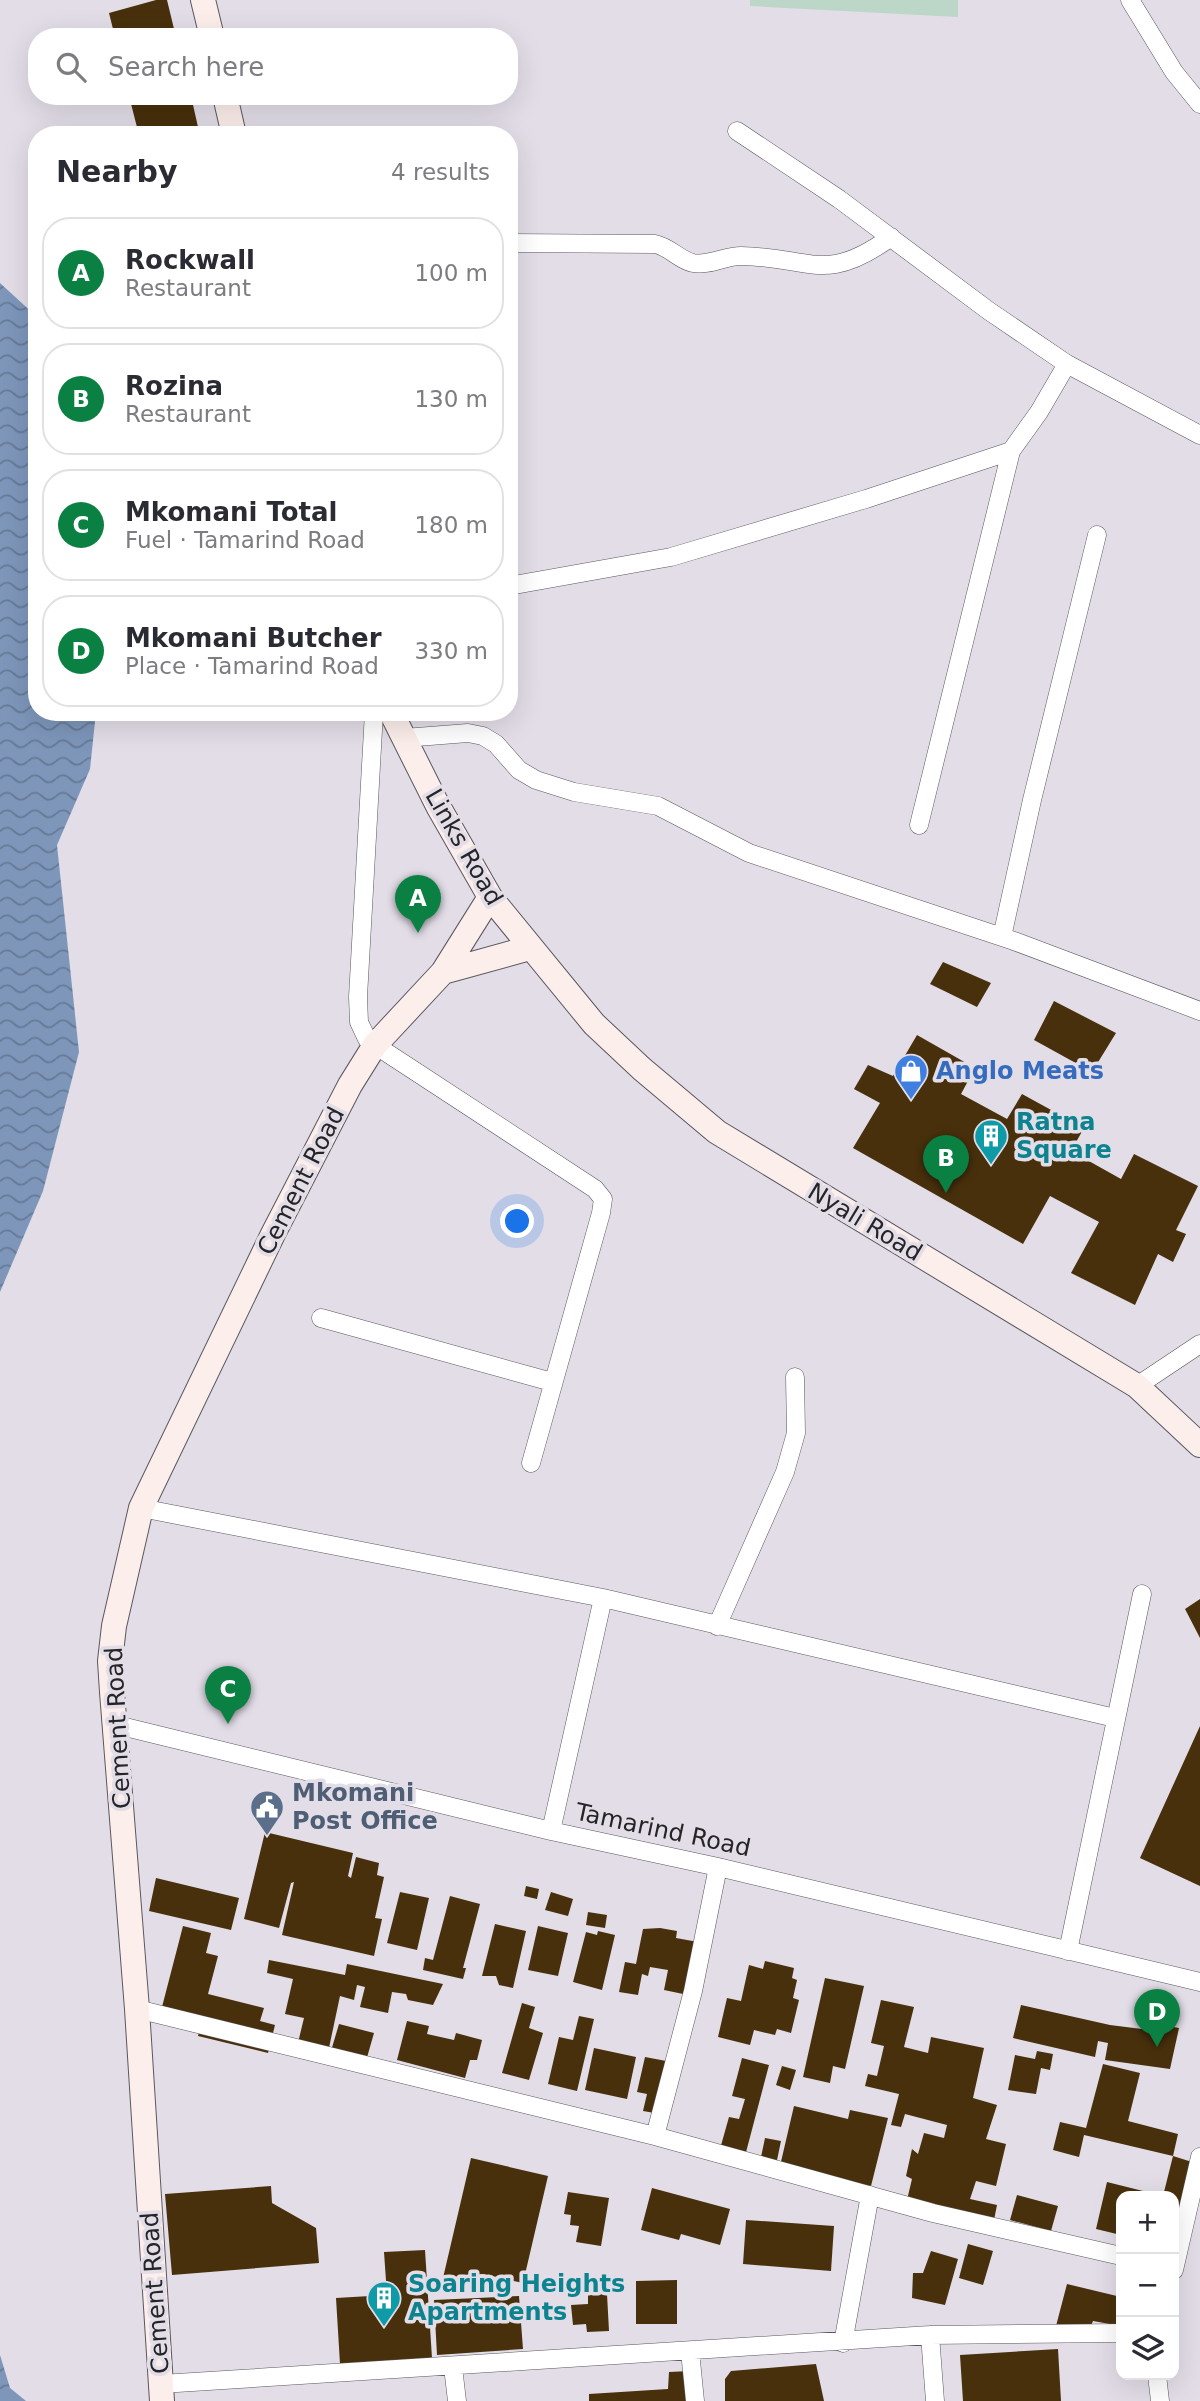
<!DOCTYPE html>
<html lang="en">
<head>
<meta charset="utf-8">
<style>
	body { margin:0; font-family:"DejaVu Sans",sans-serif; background:#f7f7f7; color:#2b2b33 }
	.controls { position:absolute; right:21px; bottom:21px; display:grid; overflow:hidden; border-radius:14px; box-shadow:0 7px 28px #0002 }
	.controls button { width:63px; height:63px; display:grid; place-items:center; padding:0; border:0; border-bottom:2px solid #e1e1e2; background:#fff; color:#2b2b33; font:35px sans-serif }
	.you { position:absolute; left:518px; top:1222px; width:24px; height:24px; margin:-18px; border:5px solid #fff; border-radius:50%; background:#1a73e8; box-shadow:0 0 0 10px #1a73e833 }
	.badge { display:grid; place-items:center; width:46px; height:46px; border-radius:50%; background:#0b8043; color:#fff; font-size:23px; font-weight:700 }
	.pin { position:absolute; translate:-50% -58px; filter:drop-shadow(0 2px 4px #0008) }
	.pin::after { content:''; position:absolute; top:37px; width:24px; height:21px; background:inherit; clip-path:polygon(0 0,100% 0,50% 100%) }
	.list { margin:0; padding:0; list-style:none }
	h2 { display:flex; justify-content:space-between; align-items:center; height:91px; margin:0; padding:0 28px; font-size:30px }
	h2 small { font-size:23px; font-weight:400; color:#7c7c81 }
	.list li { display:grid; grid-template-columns:46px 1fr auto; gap:21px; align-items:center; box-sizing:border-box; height:112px; margin:0 14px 14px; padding:0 14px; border:2px solid #e1e1e2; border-radius:28px }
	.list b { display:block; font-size:26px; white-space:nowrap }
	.list p { margin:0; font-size:23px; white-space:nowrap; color:#7c7c81 }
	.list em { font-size:23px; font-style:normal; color:#7c7c81 }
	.icon { flex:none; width:38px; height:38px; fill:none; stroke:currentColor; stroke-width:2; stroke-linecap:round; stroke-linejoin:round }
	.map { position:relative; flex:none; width:1200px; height:2401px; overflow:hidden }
	.search { position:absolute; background:#fff; box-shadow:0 7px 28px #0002; left:28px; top:28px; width:490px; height:77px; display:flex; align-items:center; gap:18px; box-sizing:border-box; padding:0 24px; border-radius:28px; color:#7c7c81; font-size:26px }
	.panel { position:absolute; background:#fff; box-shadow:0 7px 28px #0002; left:28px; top:126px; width:490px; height:595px; border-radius:28px }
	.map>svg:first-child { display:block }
	.pitch { fill:#bcd7c7 }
	.water { fill:url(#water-waves) }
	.building { fill:#48300c }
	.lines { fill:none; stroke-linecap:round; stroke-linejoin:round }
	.street-casing { stroke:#5a575f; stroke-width:19 }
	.secondary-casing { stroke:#5a575f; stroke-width:26 }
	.street { stroke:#fff; stroke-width:18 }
	.secondary { stroke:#fceeea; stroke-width:24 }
	.labels { text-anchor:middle; stroke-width:7; stroke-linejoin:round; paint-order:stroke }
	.street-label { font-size:24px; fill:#252427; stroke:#e2dde7 }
	.shop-label { font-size:24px; font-weight:bold; fill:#366cbe; stroke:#e2dde7; text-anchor:start }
	.culture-label { font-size:24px; font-weight:bold; fill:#0d838f; stroke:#e2dde7; text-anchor:start }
	.service-label { font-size:24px; font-weight:bold; fill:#4e5e75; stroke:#e2dde7; text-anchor:start }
</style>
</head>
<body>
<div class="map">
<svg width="1200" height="2401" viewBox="0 0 1200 2401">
	<defs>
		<pattern id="water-waves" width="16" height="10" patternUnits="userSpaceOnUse" patternTransform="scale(1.75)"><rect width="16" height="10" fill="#7d96ba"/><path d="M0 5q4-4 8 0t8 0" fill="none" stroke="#667a97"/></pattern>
	</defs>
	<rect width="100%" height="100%" fill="#e2dde7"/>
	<path class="pitch" d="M750,0H958V17L750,6Z"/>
	<path class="water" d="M0,283L37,317V712H96L90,769L57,845L79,1052L43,1191L0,1292Z
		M0,2355L10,2388L26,2401H0Z"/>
	<path class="building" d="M156,0H167L176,37H115L109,13Z
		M129,96H191L198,127L165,135H139Z
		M943,962L991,983L977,1007L930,984Z
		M1054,1001L1116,1033L1092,1072L1034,1040Z
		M917,1035L975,1068L961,1094L1007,1119L1022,1094L1084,1128L1071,1151L1121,1179L1134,1154L1198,1186L1176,1230L1186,1234L1173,1262L1158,1254L1135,1305L1071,1273L1099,1222L1050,1196L1023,1244L853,1148L880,1103L854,1089L868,1065L893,1076Z
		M1200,1599V1638L1185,1609Z
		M1200,1726V1886L1140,1858Z
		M265,1832L353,1853L348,1876L351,1878L356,1857L379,1863L377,1875L384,1877L375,1918L382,1919L374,1956L282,1935L294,1882L291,1883L279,1928L244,1919Z
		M156,1878L239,1898L231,1930L149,1911Z
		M526,1886L539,1889L537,1899L524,1896Z
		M400,1892L429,1898L417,1950L387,1943Z
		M551,1892L573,1899L568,1916L545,1910Z
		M450,1896L480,1904L463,1968H466L463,1979L423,1970L425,1958L433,1960Z
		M588,1912L607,1915L605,1928L586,1925Z
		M495,1924L526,1931L513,1988L499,1985L496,1976H482Z
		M183,1926L211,1933L206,1953L218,1956L208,1994L264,2008L260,2021L275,2025L268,2053L198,2036L201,2026L162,2007Z
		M538,1926L568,1933L558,1976L528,1970Z
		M660,1928L677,1931L676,1938L698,1942L688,1995L664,1990L668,1970L650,1967L648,1976L642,1974L638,1995L619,1992L625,1962L636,1964L643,1929Z
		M598,1931L615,1935L602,1990L573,1982L586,1932L597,1935Z
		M269,1960L345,1975L347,1964L443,1984L433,2005L408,2000L406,1994L392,1992L388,2013L360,2007L365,1987L357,1985L354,2000L340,1996L326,2062L295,2055L304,2018L285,2014L293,1979L267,1973Z
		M765,1961L794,1968L792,1978L797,1980L793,1998L799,2000L791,2033L777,2029L775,2035L754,2030L750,2045L718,2037L727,1998L741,2001L749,1965L763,1969Z
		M825,1978L864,1986L845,2069L833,2066L830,2083L803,2077Z
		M881,2000L914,2007L904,2047L928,2053L931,2037L984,2048L973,2098L997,2105L986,2139L1006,2144L996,2186L976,2181L970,2199L997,2205L994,2220L907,2200L912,2179L906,2176L912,2149L918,2154L924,2133L944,2138L947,2125L905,2114L901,2127L891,2125L899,2094L865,2086L868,2074L877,2076L884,2046L871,2043Z
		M522,2003L535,2007L529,2028L543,2033L529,2080L502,2073Z
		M1021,2005L1110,2025L1142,2029L1140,2021L1179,2028L1170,2069L1105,2060L1108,2043L1098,2041L1095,2057L1013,2038Z
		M579,2016L594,2019L577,2091L548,2084L559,2037L573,2040Z
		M407,2021L429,2026L427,2034L454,2040L456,2033L482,2040L477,2060H470L465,2078L397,2060Z
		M339,2024L374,2033L366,2061L331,2051Z
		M594,2048L636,2057L627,2099L585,2090Z
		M1037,2051L1053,2054L1050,2070L1041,2068L1036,2094L1008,2090L1015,2055L1035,2059Z
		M645,2057L677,2063L666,2115L643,2111L647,2094L637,2092Z
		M742,2058L769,2065L745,2156L720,2149L729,2117L739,2119L745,2099L732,2096Z
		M1103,2064L1140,2073L1128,2121L1178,2134L1173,2156L1084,2135L1079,2157L1053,2150L1060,2122L1086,2128Z
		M782,2066L796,2070L790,2090L776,2085Z
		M794,2106L848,2119L850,2110L888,2118L871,2186L780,2166Z
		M765,2138L781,2141L776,2165L760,2162Z
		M1173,2156L1192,2162L1175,2229L1174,2196H1163Z
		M471,2158L548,2176L523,2283L483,2274L443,2278Z
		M1107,2182L1151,2193L1150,2196H1121V2235L1096,2229Z
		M271,2186L272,2203L316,2228L319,2263L172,2275L165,2194Z
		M652,2188L730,2209L720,2245L681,2234L679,2240L641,2230Z
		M568,2192L609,2198L601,2246L576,2242L579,2226L570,2225L571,2215L564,2214Z
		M1017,2195L1058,2206L1051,2231L1010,2220Z
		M746,2220L834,2226L831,2271L743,2264Z
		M968,2244L993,2251L983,2285L959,2278Z
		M425,2250L432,2358L340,2364L336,2298L387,2295L384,2252Z
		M931,2251L958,2259L945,2305L912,2298L913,2273H923Z
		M677,2280V2324H636V2281Z
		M1067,2284L1121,2297V2326L1093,2321L1087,2335L1056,2326Z
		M607,2294L609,2331L587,2332L586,2324L573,2325L571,2305L588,2304V2295Z
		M519,2296L523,2349L437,2355L434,2300Z
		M1058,2349L1061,2401H963L960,2355Z
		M816,2364L824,2401H725V2379L731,2371Z
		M690,2371V2401H589V2394L668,2389L669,2372Z"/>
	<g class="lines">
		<g class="street-casing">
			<path id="street" d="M1130,0L1174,72L1200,104
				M737,131L839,199L989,311L1067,364L1200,435
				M509,243L655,244C670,247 679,260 693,263C709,266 725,256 741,256C811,257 825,285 891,237
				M509,586L671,557L866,499L1011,451L1039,412L1067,364
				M374,712L358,997L359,1022L367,1039L375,1045L595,1189L603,1199L601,1213L531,1463
				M404,738L468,733L483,736L496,744L519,770L536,780L574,792L658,806L749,853L1014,941L1200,1011
				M919,825L1011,451
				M1002,937L1032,800L1097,535
				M321,1318L552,1382
				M1137,1386L1200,1344
				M141,1508L603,1598L1115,1718
				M717,1626L785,1472L796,1433L795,1377
				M117,1725L551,1831L718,1867L1200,1982
				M551,1831L603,1598
				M1068,1951L1142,1594
				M137,2009L655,2136L933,2213L1121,2256
				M655,2136L693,1991L718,1867
				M1174,2270L1200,2157
				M930,2335L935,2401
				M843,2343L870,2195
				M690,2351L695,2401
				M453,2367L457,2401
				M1157,2375L1160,2401
				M161,2384L930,2335L1121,2333"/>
		</g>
		<g class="secondary-casing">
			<path id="secondary" d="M203,0L212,37
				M225,96L234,135
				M391,712L438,806L490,897L594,1024L642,1069L717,1132L1137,1386L1200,1445
				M443,972L530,948
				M162,2401L137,2009L112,1692L110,1661L114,1626L141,1508L273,1234L350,1085L375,1045L443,972L490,897"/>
		</g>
		<use href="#street" class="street"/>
		<use href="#secondary" class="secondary"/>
	</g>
	<defs>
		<g id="shop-pin" transform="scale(1.75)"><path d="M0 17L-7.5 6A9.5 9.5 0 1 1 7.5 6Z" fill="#3f7fe0" stroke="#e2dde7"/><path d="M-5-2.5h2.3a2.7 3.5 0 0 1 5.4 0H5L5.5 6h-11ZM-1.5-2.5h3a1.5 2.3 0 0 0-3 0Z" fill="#fff"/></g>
		<g id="building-pin" transform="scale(1.75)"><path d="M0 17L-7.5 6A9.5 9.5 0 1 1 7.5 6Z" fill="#0f9aa8" stroke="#e2dde7"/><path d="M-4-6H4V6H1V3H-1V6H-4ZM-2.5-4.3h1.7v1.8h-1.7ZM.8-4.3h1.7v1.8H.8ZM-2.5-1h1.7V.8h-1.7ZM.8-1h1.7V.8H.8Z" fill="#fff"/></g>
		<g id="civic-pin" transform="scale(1.75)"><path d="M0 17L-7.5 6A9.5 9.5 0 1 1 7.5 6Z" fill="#5c6f8a" stroke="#e2dde7"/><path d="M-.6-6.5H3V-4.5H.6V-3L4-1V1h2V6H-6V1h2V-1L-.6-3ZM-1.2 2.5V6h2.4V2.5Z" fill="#fff"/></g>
	</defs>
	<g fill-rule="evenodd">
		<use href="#shop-pin" x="911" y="1071"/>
		<use href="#building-pin" x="991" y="1136"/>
		<use href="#civic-pin" x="267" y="1807"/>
		<use href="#building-pin" x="384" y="2298"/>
	</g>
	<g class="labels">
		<g class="street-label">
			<text transform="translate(464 847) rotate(60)" y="8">Links Road</text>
			<text transform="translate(301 1181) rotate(-63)" y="8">Cement Road</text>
			<text transform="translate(865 1222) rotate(31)" y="8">Nyali Road</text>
			<text transform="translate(118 1728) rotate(-93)" y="8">Cement Road</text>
			<text transform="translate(663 1830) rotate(12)" y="8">Tamarind Road</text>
			<text transform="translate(155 2293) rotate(-94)" y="8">Cement Road</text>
		</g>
		<g class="shop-label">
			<text x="936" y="1079">Anglo Meats</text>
		</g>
		<g class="culture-label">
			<text x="1016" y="1130">Ratna<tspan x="1016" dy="28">Square</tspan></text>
			<text x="408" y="2292">Soaring Heights<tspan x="408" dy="28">Apartments</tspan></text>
		</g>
		<g class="service-label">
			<text x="292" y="1801">Mkomani<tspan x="292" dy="28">Post Office</tspan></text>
		</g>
	</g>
</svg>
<div class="controls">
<button>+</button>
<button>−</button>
<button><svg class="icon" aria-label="layers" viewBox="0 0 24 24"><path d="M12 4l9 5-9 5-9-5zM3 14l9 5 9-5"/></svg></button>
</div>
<div class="you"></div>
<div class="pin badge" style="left:418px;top:933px">A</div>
<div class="pin badge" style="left:946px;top:1193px">B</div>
<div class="pin badge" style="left:228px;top:1724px">C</div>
<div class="pin badge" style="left:1157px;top:2047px">D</div>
<div class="search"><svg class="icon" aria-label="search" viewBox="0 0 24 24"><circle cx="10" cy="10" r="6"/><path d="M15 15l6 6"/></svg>Search here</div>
<section class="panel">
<h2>Nearby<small>4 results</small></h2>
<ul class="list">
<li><span class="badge">A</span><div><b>Rockwall</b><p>Restaurant</p></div><em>100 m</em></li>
<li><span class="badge">B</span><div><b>Rozina</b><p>Restaurant</p></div><em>130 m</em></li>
<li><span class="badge">C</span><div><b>Mkomani Total</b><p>Fuel · Tamarind Road</p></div><em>180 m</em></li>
<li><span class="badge">D</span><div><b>Mkomani Butcher</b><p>Place · Tamarind Road</p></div><em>330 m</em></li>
</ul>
</section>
</div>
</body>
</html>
